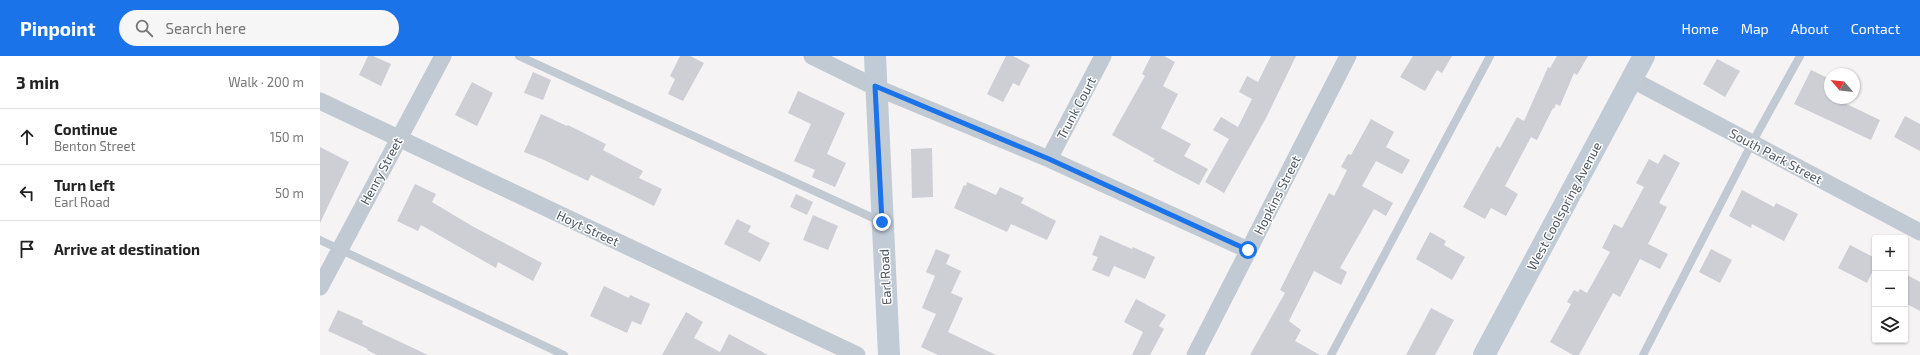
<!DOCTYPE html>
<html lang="en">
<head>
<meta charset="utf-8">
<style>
	body { margin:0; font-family:"Exo 2",sans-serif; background:#f6f6f6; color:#222 }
	.controls { position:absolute; right:12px; bottom:12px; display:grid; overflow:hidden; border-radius:4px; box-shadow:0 1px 3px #0004 }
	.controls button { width:36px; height:36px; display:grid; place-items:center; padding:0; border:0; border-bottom:1px solid #e0e0e0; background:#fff; color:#222; font:20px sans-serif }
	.compass { position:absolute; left:1504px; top:12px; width:36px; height:36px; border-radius:50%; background:#fff; box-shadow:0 1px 3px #0004; rotate:298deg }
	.stop { position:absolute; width:12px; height:12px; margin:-9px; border:3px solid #1a73e8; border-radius:50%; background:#fff }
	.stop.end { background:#1a73e8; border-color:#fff; box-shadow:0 1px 4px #0008 }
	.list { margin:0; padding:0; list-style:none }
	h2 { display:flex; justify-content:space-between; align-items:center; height:52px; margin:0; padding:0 16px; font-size:17px }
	h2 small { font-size:13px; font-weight:400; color:#767676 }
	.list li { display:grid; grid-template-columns:26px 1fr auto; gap:12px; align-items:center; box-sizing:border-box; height:56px; padding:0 16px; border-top:1px solid #e0e0e0 }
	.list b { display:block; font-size:15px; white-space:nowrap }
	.list p { margin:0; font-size:13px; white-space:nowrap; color:#767676 }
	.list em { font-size:13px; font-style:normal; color:#767676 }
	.icon { flex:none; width:22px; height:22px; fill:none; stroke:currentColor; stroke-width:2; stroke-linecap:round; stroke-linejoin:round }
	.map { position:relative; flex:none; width:1600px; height:299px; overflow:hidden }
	header { display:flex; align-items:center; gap:24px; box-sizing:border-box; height:56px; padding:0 20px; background:#1a73e8; color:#fff }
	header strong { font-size:19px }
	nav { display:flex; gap:22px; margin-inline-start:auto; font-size:14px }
	.search { width:280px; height:36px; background:#f6f6f6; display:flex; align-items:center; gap:10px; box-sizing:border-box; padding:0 14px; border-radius:22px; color:#767676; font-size:15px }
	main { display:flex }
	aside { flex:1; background:#fff }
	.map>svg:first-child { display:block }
	.building { fill:#cdcfd5 }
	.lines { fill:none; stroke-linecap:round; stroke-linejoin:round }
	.lane { stroke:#c1cad2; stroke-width:8 }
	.street { stroke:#c1cad2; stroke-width:17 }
	.secondary { stroke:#c1cbd6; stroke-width:22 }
	.route { stroke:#1a73e8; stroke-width:5 }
	.labels { text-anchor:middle; stroke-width:3; stroke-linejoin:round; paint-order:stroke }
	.street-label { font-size:13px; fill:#4a5661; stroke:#fff }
</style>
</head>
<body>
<header>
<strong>Pinpoint</strong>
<div class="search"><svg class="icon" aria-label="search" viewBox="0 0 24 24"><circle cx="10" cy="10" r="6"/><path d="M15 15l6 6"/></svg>Search here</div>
<nav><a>Home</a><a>Map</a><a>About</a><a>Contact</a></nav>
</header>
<main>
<aside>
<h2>3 min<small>Walk · 200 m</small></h2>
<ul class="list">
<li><svg class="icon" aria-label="ahead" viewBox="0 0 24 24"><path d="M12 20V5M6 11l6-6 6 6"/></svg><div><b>Continue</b><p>Benton Street</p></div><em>150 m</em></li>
<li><svg class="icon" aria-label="left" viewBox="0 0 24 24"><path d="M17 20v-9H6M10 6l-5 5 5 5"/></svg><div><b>Turn left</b><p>Earl Road</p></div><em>50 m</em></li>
<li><svg class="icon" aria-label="arrive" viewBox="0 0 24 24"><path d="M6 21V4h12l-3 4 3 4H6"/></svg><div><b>Arrive at destination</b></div></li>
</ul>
</aside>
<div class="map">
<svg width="1600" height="299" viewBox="0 0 1600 299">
	<rect width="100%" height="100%" fill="#f5f3f3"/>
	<path class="building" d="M48,0H53L71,8L61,30L39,19Z
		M360,0H370L384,7L363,45L348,38L355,23L350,20Z
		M686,0H693L710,9L699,30L693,27L683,46L667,38Z
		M831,0H844L855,6L843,30L858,38L841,72L871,88L864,100L888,113L879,129L833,105L835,103L792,79L825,20L822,18Z
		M951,0H976L946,62L904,137L885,126L909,83L893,74L901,61L918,71L932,43L919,36L927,20L938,26Z
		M1093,0H1132L1122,17L1117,14L1105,35L1080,21Z
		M1237,0H1268L1257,19L1254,17L1240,50L1236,48L1234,53L1233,52L1217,84L1211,81L1185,130L1198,138L1186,160L1171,152L1165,163L1143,151L1177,90L1180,92L1197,61L1204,65L1228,11L1230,12Z
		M1397,3L1420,15L1405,41L1383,28Z
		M1491,14L1510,23V42H1514L1560,64L1551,84L1474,48Z
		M213,16L231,24L223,44L204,37Z
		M152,26L173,37L157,70L135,59Z
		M478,35L525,57L507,98L526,107L515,131L492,121L495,114L474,105L491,68L468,57Z
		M221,58L247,70L248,69L286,88L283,94L323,115L319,122L342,133L334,150L271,119L268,125L224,104L204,96Z
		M1585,60L1600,68V95L1574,81Z
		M1051,63L1074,76L1066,91L1090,104L1082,118L1056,105L1042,130L1073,147L1066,160L1054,153L1020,212L1027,216L1021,229L994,215L969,265L981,274L975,285L1000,299H930L965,237L960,234L990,174L1009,137L1014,140L1027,114L1021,111L1028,98L1031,99Z
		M0,91L29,106L0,167Z
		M612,92L613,141L592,142L591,93Z
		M1344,98L1360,107L1339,147L1347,151L1328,188L1348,198L1340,213L1320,203L1300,241L1293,237L1259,299H1253L1230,286L1251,248L1247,246L1254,234L1258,236L1260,233L1267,237L1290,196L1282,192L1294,168L1302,172L1324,131L1316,127L1329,103L1338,108Z
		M647,126L676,139L680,131L704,142L701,147L736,165L727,184L691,168L687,176L634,152L644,129L646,130Z
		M95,128L116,138L112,146L152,170L222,207L213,225L178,206L176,212L101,169L98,175L77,165Z
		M1422,134L1454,151L1456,147L1478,158L1464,185L1432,168L1431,172L1409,160Z
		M476,138L493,146L487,159L470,151Z
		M493,159L518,170L508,194L483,184Z
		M417,163L431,170L428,176L450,187L440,206L404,188Z
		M1110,176L1126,185L1124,189L1145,201L1132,224L1096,203Z
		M780,179L812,193L813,191L835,201L825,223L794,210L789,221L772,214L778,201L772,199Z
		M1530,189L1555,202V210L1547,227L1518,212Z
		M616,193L630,199L626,208L641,215L631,237L643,242L628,276L676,299H618L601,291L616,258L602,252L615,220L606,216Z
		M1391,193L1412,204L1400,227L1379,216Z
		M1585,218L1600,226V255L1585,247Z
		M284,230L309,242L310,239L330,248L321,269L312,265L307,277L270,260Z
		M816,243L846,259L839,270L844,273L830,299H812L823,276L804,266Z
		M1111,252L1134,264L1115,299H1086Z
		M18,254L43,265L42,268L108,299H57L47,294L48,293L8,275Z
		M366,256L383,266L374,282L400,296L409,278L448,299H342Z"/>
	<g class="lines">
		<path class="lane" d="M199,0L562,166
			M0,184L244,299
			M1011,299L1170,0
			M1323,299L1432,87L1480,0"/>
		<path class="street" d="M492,0L555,31L729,103L928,194
			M1311,23L1600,176
			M0,45L537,299
			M729,103L783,0
			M0,231L123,0
			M875,299L1028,0"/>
		<path class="secondary" d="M555,0L569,299
			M1164,299L1324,0"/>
	</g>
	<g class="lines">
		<path class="route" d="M562,166L555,30L729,103L928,194"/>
	</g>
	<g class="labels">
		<g class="street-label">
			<text transform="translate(756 52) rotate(-62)" y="5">Trunk Court</text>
			<text transform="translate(1456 100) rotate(28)" y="5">South Park Street</text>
			<text transform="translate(61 115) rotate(-62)" y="5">Henry Street</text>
			<text transform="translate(957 139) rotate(-63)" y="5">Hopkins Street</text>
			<text transform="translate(1244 150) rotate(-62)" y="5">West Coolspring Avenue</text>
			<text transform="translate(268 172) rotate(25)" y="5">Hoyt Street</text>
			<text transform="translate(565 221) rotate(-93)" y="5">Earl Road</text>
		</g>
	</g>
</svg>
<div class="controls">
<button>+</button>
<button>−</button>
<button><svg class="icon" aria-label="layers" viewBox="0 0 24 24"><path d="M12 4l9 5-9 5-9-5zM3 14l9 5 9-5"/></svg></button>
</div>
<svg class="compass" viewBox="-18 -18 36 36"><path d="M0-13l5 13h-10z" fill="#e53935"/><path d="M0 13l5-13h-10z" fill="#767676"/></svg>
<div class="stop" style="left:928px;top:194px"></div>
<div class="stop end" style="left:562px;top:166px"></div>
</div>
</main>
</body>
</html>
